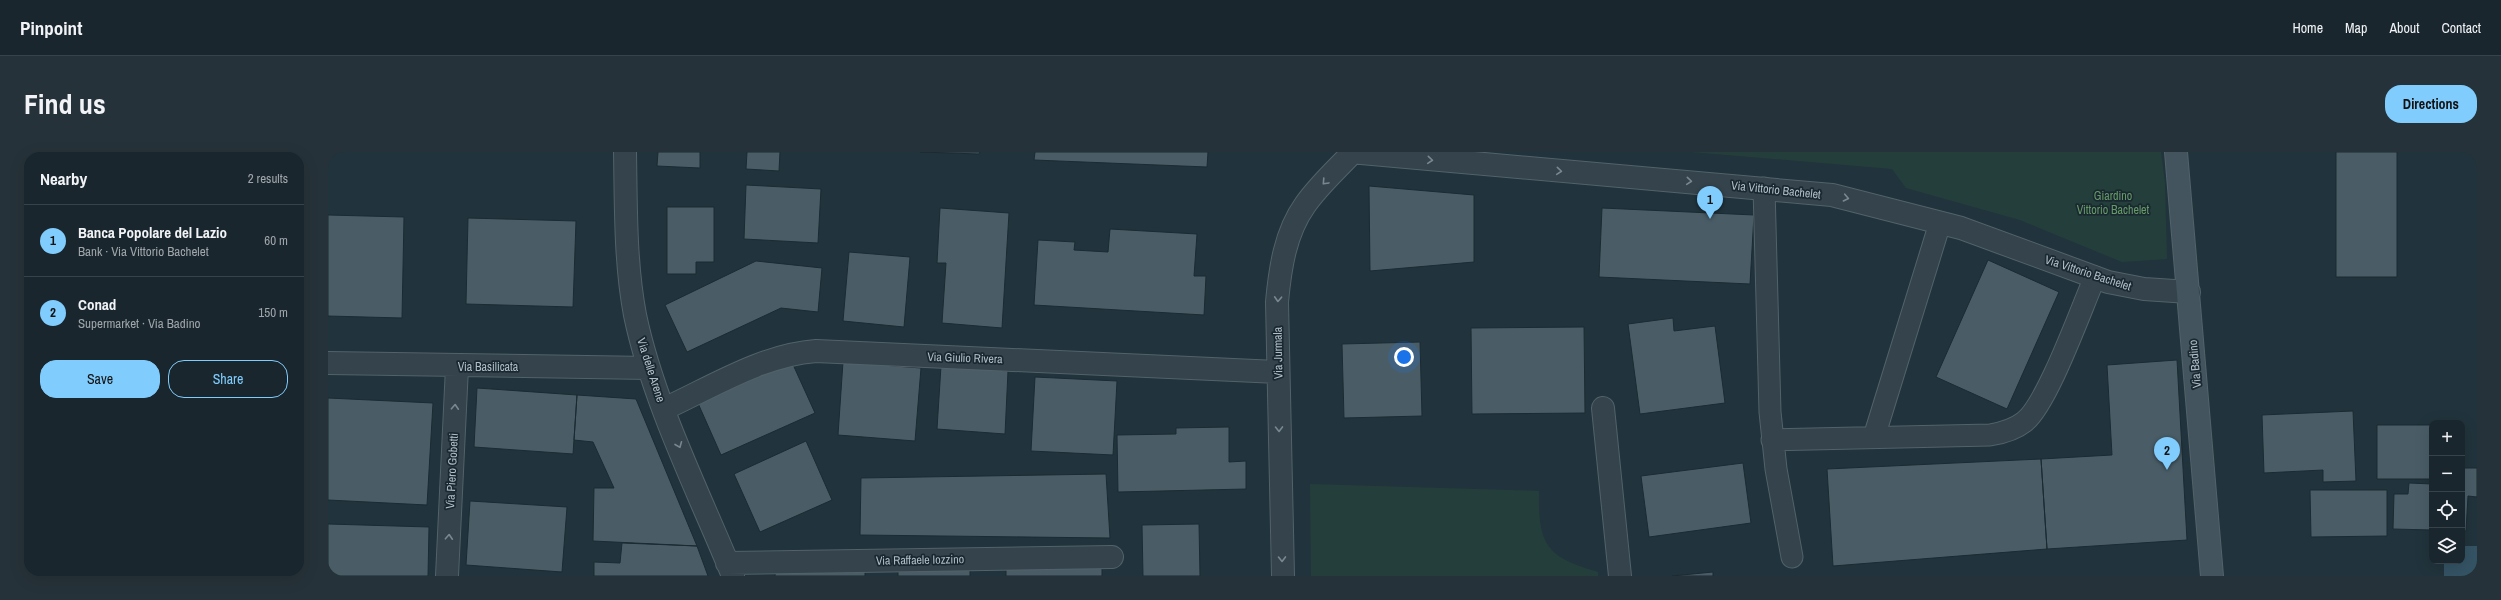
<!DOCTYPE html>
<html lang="en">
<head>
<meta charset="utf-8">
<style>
	body { margin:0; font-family:"Archivo Narrow",sans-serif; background:#263239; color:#f1f3f6 }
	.controls { position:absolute; right:12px; bottom:12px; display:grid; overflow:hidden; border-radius:8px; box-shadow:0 4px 16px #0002 }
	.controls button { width:36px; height:36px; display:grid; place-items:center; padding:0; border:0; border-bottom:1px solid #374349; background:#19262d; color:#f1f3f6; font:20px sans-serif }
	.you { position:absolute; left:1076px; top:205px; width:14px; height:14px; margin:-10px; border:3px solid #fff; border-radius:50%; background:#1a73e8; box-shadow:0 0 0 6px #1a73e833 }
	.badge { display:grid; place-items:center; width:26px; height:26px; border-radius:50%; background:#80ccfd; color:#111; font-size:13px; font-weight:700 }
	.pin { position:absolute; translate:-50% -33px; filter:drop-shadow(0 1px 2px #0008) }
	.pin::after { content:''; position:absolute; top:21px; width:14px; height:12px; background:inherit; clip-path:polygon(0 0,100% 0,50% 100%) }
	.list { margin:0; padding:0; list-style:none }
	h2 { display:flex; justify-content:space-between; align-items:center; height:52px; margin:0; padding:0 16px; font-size:17px }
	h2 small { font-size:13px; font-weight:400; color:#9fa5aa }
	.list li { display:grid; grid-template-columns:26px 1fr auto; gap:12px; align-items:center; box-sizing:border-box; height:72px; padding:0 16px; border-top:1px solid #374349 }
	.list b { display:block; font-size:15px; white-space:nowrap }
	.list p { margin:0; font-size:13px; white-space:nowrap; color:#9fa5aa }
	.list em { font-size:13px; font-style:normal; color:#9fa5aa }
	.actions { display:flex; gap:8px; padding:12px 16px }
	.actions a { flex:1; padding:9px 0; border:1px solid #80ccfd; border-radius:16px; text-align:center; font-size:14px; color:#80ccfd }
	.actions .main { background:#80ccfd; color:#111 }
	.icon { flex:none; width:22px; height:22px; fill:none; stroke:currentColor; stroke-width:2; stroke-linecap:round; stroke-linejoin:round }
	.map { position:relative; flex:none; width:2149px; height:424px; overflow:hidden; border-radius:16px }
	header { display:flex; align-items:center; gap:24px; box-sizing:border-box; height:56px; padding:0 20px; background:#19262d; border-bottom:1px solid #374349 }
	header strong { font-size:19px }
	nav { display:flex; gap:22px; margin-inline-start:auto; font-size:14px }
	.intro { display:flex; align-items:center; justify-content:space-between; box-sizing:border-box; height:96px; padding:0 24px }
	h1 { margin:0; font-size:28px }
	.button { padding:10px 18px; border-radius:16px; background:#80ccfd; color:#111; font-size:14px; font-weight:700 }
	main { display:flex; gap:24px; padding:0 24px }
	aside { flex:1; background:#19262d; border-radius:16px; box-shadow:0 4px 16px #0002 }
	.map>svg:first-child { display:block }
	.green { fill:#243f3b }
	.water { fill:#345364 }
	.building { fill:#4a5d67; stroke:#1c2b33 }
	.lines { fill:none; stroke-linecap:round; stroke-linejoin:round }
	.lane-casing { stroke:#53626a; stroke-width:23 }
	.street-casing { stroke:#53626a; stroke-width:24 }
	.secondary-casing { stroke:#53626a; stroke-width:24 }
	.lane { stroke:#35444c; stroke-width:21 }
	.street { stroke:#35444c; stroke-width:22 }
	.secondary { stroke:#43545f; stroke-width:22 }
	.oneway { stroke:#798890 }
	.labels { text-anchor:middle; stroke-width:3.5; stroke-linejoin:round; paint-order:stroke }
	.street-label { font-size:12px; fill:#b0bfc8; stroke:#1a2931 }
	.park-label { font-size:12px; fill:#669a66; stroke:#1a2931 }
</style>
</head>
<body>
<header>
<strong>Pinpoint</strong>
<nav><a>Home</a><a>Map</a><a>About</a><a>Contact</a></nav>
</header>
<div class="intro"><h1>Find us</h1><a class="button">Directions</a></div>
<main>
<aside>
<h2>Nearby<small>2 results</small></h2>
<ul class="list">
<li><span class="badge">1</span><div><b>Banca Popolare del Lazio</b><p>Bank · Via Vittorio Bachelet</p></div><em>60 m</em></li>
<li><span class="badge">2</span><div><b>Conad</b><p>Supermarket · Via Badino</p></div><em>150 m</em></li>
</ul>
<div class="actions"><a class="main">Save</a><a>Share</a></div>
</aside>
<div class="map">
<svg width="2149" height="424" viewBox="0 0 2149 424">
	<rect width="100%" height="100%" fill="#21333c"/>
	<path class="green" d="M1363,0H1833L1837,31L1839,107L1794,110L1692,68L1578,36L1564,17Z
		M982,332L1211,339C1210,393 1218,405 1270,420V424H983Z"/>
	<path class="water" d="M2134,394H2149V424H2116V409H2134Z"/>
	<path class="building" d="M330,0H372V16L329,14Z
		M419,0H452L451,19L418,17Z
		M592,0H652L651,2Z
		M707,0H880L879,15L706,8Z
		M2008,0H2069V125H2008Z
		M418,33L493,37L490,91L416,87Z
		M1041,34L1146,43V110L1042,119Z
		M339,55H386V110H368V122H339Z
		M612,56L681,61L674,176L614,171L618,111H609Z
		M1274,56L1426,63L1422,132L1271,125Z
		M0,63L76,65L74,166L0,164Z
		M140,66L248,69L245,155L138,152Z
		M782,77L869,82L866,124H878L876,163L706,153L710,88L747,90L746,98L780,100Z
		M521,100L582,105L576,175L515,169Z
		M1660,108L1731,140L1679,257L1608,225Z
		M428,109L494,116L490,160L453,156L359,200L337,153Z
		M1345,166L1346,179L1387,174L1397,251L1312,262L1300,172Z
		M1256,175L1257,261L1144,262L1143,176Z
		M1092,190L1094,264L1016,266L1014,192Z
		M462,206L487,261L393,303L369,249Z
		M1849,208L1859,388L1719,397L1713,307L1784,303L1779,213Z
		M515,210L593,216L587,289L510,283Z
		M613,214L680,219L677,282L609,277Z
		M707,225L789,229L785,303L703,299Z
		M149,236L249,243L245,302L146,295Z
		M249,243L308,247L369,394L265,389L266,336H286L265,290L246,288Z
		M0,246L105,251L99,353L0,348Z
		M2025,259L2028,329L1995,330V318L1936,321L1934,263Z
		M2049,273H2104V327H2049Z
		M901,275V310L918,309V337L790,340L789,283L848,282V276Z
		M478,289L504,348L432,380L406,322Z
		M1713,307L1719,397L1505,414L1499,317Z
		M1415,311L1423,371L1321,385L1313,324Z
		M2134,316H2149V345L2140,344L2138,379H2134Z
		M778,322L782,386L532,383L533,326Z
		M2081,331L2104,332V378L2065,377L2066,342H2080Z
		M1982,338H2059V384L1983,385Z
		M142,349L239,355L234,420L138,413Z
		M0,372L101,375L100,424H0Z
		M871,372L872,424H815L814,373Z
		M294,391L369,394L380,424H266V410L292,411Z
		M448,413H537V424H447Z
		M570,414H642V424H570Z
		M678,416H774V424H678Z
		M1385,420V424H1344Z"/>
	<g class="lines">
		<g class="lane-casing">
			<path id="lane" d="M1436,36L1442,260L1448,317L1464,405
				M1546,285L1612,71
				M1444,288L1662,283C1674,281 1686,278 1696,270C1719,253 1753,157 1767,125"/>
		</g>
		<g class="street-casing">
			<path id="street" d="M297,0C298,54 297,110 307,163C325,250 371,341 405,424
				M1022,0L1504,43L1633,76L1780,130L1816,137L1861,140
				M0,211L321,216
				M1275,256L1292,424
				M336,257C384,235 434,203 488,199L950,220
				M399,411L784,405
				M119,424L129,215
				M955,424L949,150C952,117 957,81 977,53C990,34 1009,17 1025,0"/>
		</g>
		<g class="secondary-casing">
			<path id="secondary" d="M1848,0L1884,424"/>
		</g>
		<use href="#lane" class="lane"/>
		<use href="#street" class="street"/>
		<use href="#secondary" class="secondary"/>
	</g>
	<defs><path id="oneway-chevron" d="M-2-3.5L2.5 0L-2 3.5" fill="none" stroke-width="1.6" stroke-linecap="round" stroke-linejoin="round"/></defs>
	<g class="oneway">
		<use href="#oneway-chevron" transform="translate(1102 8) rotate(5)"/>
		<use href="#oneway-chevron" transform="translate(1231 19) rotate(5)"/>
		<use href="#oneway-chevron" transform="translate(1361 29) rotate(5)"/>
		<use href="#oneway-chevron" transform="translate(997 30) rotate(133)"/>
		<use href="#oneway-chevron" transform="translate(1518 46) rotate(12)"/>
		<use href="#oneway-chevron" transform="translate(950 147) rotate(93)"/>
		<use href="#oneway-chevron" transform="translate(127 255) rotate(-87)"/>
		<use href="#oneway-chevron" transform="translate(951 277) rotate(89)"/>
		<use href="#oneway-chevron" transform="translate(351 293) rotate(68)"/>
		<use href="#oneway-chevron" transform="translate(121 385) rotate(-87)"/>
		<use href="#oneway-chevron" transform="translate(954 407) rotate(89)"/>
	</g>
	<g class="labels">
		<g class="street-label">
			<text transform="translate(1448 38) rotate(6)" y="4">Via Vittorio Bachelet</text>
			<text transform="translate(1760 121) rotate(18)" y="4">Via Vittorio Bachelet</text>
			<text transform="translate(950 201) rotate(-91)" y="4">Via Jurmala</text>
			<text transform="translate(637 206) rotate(2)" y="4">Via Giulio Rivera</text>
			<text transform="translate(1867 212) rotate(-95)" y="4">Via Badino</text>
			<text x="160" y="219">Via Basilicata</text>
			<text transform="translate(323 218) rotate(72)" y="4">Via delle Arene</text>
			<text transform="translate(124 319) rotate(-87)" y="4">Via Piero Gobetti</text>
			<text transform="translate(592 408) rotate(-1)" y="4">Via Raffaele Iozzino</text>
		</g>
		<g class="park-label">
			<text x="1785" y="48">Giardino<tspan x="1785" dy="14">Vittorio Bachelet</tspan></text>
		</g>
	</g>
</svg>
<div class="controls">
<button>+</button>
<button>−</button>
<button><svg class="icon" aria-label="locate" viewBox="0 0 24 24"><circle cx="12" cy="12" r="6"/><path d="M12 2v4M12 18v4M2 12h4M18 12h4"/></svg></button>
<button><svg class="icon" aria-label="layers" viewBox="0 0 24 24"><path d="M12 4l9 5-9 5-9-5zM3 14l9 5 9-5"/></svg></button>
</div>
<div class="you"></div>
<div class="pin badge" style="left:1382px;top:67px">1</div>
<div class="pin badge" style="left:1839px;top:318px">2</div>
</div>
</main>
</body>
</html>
